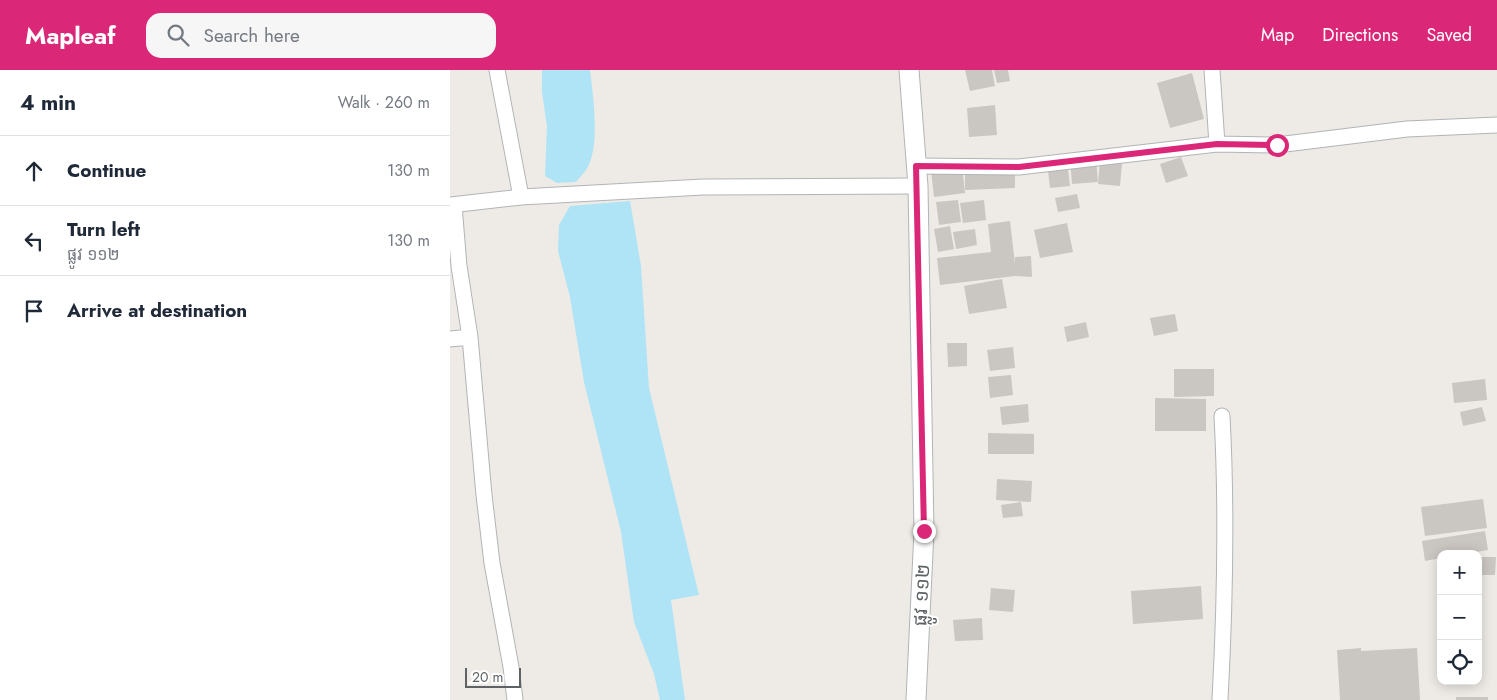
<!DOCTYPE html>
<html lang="en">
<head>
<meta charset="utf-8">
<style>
	body { margin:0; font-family:Jost,"Noto Sans Khmer",sans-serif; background:#f6f6f7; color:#1f2937 }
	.controls { position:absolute; right:15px; bottom:15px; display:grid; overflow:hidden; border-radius:10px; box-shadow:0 2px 12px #0003 }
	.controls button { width:45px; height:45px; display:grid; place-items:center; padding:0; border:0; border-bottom:1px solid #e0e1e3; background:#fff; color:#1f2937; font:25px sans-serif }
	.scale { position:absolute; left:15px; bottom:12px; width:56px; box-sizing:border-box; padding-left:5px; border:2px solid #5d6264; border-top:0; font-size:14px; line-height:18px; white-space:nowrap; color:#5d6264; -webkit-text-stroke:4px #fff; paint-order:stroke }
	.stop { position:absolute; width:15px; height:15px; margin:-11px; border:4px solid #db2777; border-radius:50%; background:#fff }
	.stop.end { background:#db2777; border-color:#fff; box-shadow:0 1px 5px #0008 }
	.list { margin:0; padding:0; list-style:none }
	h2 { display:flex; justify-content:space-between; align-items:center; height:65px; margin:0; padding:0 20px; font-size:21px }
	h2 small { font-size:16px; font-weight:400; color:#747a83 }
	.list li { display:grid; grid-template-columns:32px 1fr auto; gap:15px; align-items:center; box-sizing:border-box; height:70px; padding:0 20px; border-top:1px solid #e0e1e3 }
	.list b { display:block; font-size:19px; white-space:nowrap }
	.list p { margin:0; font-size:16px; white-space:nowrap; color:#747a83 }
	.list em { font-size:16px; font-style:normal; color:#747a83 }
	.icon { flex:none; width:28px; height:28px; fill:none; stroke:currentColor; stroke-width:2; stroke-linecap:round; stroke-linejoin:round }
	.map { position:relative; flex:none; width:1047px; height:630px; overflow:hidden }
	header { display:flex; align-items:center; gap:30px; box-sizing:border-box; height:70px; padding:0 25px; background:#db2777; color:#fff }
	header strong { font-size:24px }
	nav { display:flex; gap:28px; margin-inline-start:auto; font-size:18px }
	.search { width:350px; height:45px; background:#f6f6f7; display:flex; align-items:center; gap:12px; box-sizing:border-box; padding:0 18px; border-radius:15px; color:#747a83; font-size:19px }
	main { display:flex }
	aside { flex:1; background:#fff }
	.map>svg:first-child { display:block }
	.water { fill:#aee4f6 }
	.building { fill:#cac6c2 }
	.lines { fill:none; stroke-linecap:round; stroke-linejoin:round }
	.minor-casing { stroke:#b1b4b6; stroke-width:17 }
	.tertiary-casing { stroke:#b1b4b6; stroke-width:21 }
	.minor { stroke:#fff; stroke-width:15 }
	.tertiary { stroke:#fff; stroke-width:19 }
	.route { stroke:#db2777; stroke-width:6 }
	.labels { text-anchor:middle; stroke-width:4; stroke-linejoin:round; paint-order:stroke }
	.street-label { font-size:19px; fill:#5d6264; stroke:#fff }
</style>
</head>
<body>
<header>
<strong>Mapleaf</strong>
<div class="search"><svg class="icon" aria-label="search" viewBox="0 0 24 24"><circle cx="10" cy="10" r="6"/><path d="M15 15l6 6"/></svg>Search here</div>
<nav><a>Map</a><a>Directions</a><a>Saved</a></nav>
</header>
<main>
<aside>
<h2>4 min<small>Walk · 260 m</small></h2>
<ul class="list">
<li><svg class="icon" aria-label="ahead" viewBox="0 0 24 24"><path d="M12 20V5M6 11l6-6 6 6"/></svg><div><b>Continue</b></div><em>130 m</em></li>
<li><svg class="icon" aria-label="left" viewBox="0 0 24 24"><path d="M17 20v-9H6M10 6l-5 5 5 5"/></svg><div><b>Turn left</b><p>ផ្លូវ ១១២</p></div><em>130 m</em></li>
<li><svg class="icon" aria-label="arrive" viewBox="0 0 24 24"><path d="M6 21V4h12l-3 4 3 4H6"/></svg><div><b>Arrive at destination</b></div></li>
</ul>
</aside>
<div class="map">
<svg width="1047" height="630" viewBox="0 0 1047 630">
	<rect width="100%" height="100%" fill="#eeebe6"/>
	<path class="water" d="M92,0H140C143,26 151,78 136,100C133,104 129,108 126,112L107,113L95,106L97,57L92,22Z
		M180,131L191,196L199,318L249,525L221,530L235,630H210L204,604L184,552L171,462L134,312L120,227L108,181L109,155L120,136Z"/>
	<path class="building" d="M515,0H542L545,16L520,21Z
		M544,0H558L560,11L547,13Z
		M742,3L754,49L720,58L707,13Z
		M545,35L547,65L519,67L517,38Z
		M731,87L738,106L716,113L710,94Z
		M646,88L648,112L622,114L620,90Z
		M617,90L620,116L600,118L597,92Z
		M650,91L672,93L670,116L648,114Z
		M565,95V118L515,120V97Z
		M512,96L515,123L484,127L481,100Z
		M627,124L630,138L608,142L605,128Z
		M508,130L511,152L489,155L486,132Z
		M534,130L536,150L513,153L510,133Z
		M560,151L565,194V187L581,186L582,207L565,206L490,215L487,188L541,182L538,154Z
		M617,153L623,182L590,188L584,160Z
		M500,156L504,179L488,182L484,159Z
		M525,159L527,175L506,179L503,162Z
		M552,209L557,238L519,244L514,216Z
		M725,244L728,261L704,266L700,248Z
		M636,252L639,267L617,272L614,257Z
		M497,273H517V296L498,297Z
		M563,277L565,298L540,301L537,280Z
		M724,299H764V326L724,327Z
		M561,305L563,325L540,328L538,307Z
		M1035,309L1037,330L1004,333L1002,313Z
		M705,328L756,329V361H705Z
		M578,334L579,352L552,355L550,337Z
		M1032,337L1036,351L1013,356L1010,342Z
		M538,363L584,364V384H538Z
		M547,409L582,411L581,432L546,430Z
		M1033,429L1037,458L975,466L971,437Z
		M571,432L573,446L553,448L551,435Z
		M1035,461L1038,480L1015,484H991V488L975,491L972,471Z
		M1030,487H1046L1045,505H1030Z
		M751,516L753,549L683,554L681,521Z
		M541,518L565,520L563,542L539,540Z
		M532,548L533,570L505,571L503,550Z
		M911,578V581L967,578L970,630H890L887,580Z
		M1006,627H1038V630H1006Z"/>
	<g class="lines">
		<g class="minor-casing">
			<path id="minor" d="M47,0L71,127
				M762,0L767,74
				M466,96L569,97L767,74L827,75L957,59L1047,55
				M0,135L71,127L253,117L468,116
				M4,135L9,196L20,267L34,425L42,493L61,597L65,630
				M0,269L20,267
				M770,630C775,536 777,440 772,346"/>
		</g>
		<g class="tertiary-casing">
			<path id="tertiary" d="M459,0L468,116L474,461L466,630"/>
		</g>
		<use href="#minor" class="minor"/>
		<use href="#tertiary" class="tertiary"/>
	</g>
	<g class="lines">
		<path class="route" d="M474,461L466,96L569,97L767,74L827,75"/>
	</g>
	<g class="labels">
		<g class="street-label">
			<text transform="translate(471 525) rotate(-87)" y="7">ផ្លូវ ១១២</text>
		</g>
	</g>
</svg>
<div class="controls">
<button>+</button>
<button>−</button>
<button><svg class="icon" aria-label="locate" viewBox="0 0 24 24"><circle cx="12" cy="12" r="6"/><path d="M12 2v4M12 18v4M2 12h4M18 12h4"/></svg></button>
</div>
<div class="scale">20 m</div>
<div class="stop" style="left:827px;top:75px"></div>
<div class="stop end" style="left:474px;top:461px"></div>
</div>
</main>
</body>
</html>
